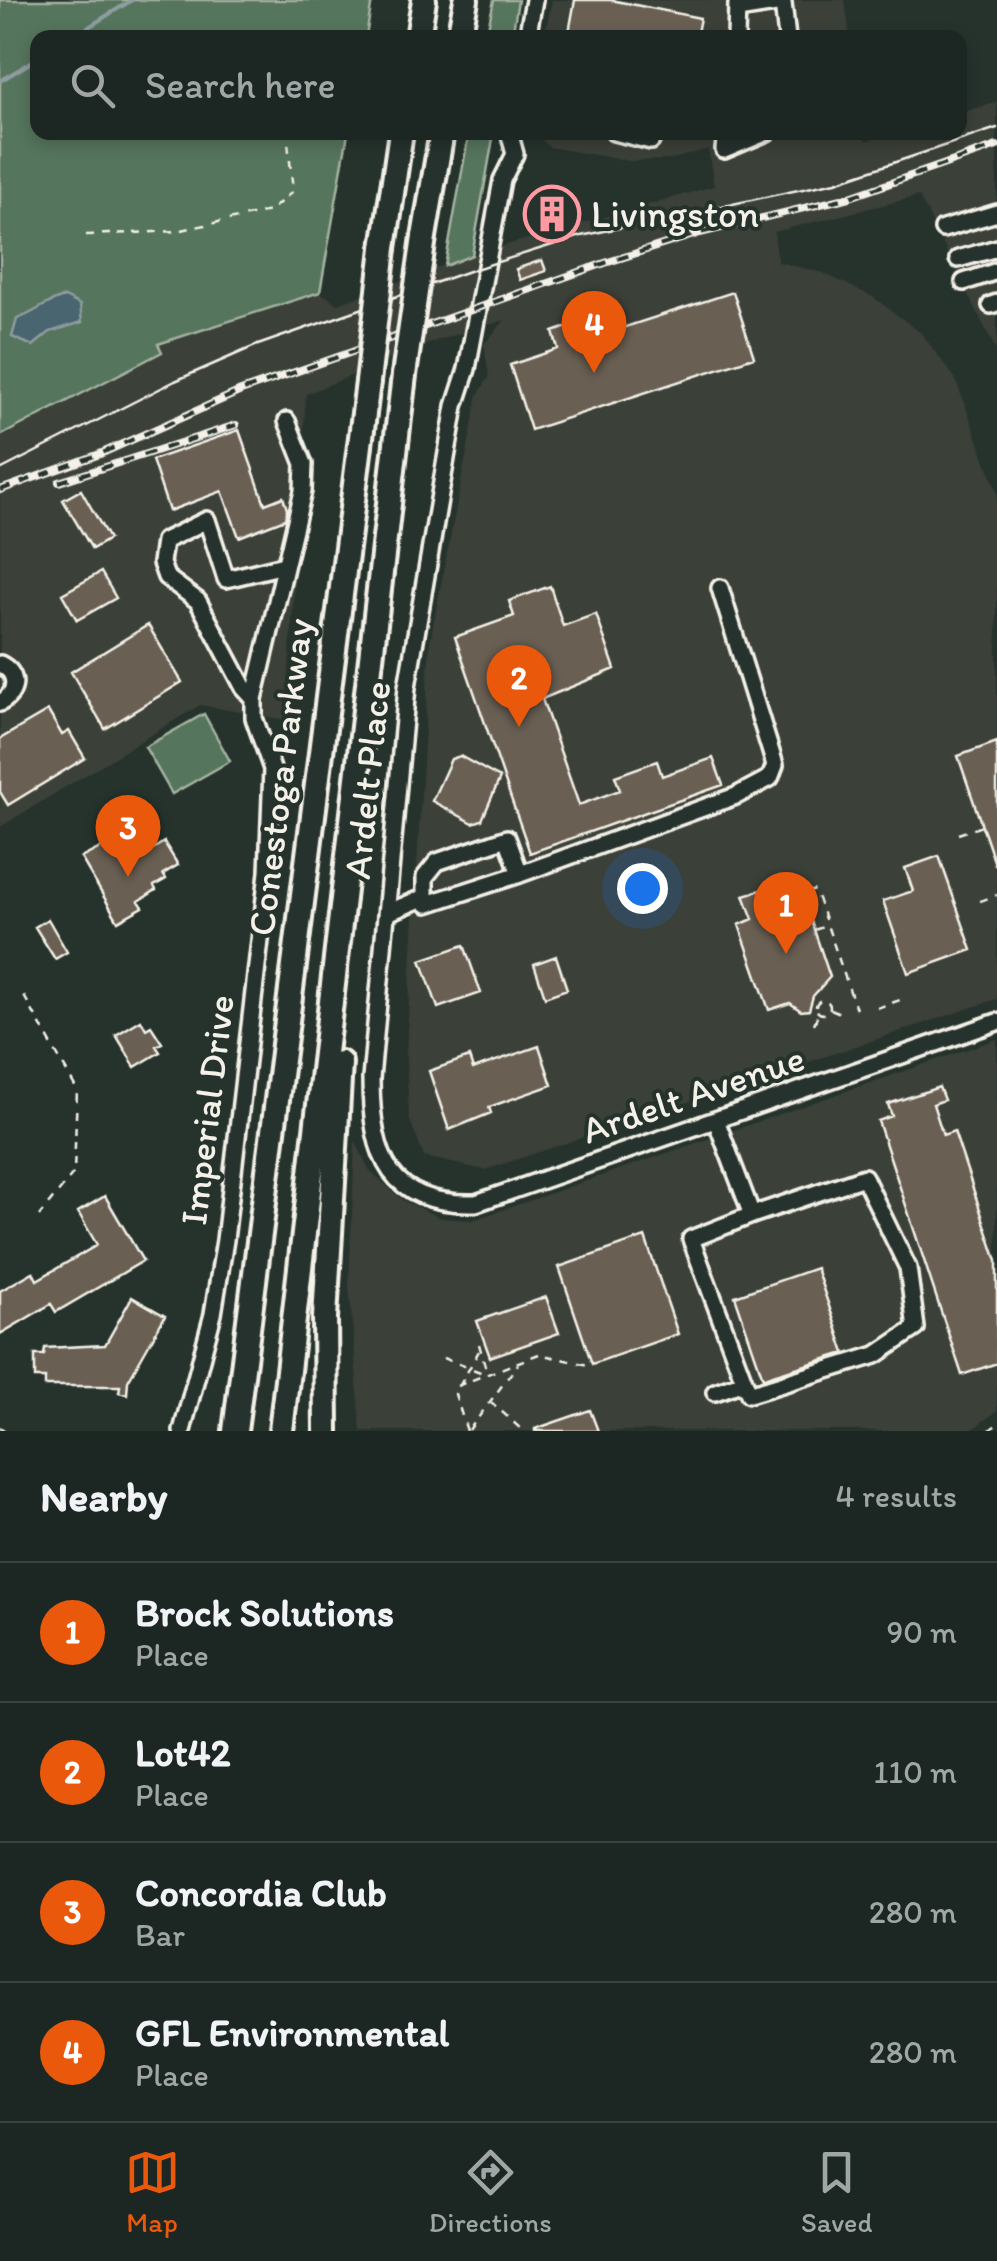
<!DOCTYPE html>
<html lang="en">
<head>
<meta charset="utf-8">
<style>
	body { margin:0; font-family:Itim,sans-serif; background:#29322f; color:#f1f3f6 }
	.you { position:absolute; left:642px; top:888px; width:35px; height:35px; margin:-25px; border:8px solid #fff; border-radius:50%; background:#1a73e8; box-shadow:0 0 0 15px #1a73e833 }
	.badge { display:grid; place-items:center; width:65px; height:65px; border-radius:50%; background:#ea580c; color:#fff; font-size:32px; font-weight:700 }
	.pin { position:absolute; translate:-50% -82px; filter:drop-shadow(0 2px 5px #0008) }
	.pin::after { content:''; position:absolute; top:52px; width:35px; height:30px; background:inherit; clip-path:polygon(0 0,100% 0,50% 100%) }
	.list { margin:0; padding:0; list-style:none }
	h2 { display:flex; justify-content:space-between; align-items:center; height:130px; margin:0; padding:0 40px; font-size:42px }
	h2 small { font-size:32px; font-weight:400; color:#a0a5a5 }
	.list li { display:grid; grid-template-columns:65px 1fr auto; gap:30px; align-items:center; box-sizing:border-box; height:140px; padding:0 40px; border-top:2px solid #3a4340 }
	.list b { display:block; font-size:38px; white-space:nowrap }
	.list p { margin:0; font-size:32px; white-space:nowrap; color:#a0a5a5 }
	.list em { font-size:32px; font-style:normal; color:#a0a5a5 }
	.icon { flex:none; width:55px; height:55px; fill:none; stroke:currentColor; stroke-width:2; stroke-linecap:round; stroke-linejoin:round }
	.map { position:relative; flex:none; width:997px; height:1431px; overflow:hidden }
	.search { position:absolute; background:#1c2622; box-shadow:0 5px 15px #0003; left:30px; right:30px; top:30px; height:110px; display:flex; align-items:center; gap:25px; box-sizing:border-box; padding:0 35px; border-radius:20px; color:#a0a5a5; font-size:38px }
	.sheet { height:690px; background:#1c2622 }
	nav { display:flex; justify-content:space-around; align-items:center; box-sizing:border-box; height:140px; border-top:2px solid #3a4340; background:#1c2622; font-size:28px; color:#a0a5a5 }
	nav a { display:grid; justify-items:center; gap:5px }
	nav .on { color:#ea580c }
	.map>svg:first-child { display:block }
	.built { fill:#3a4038 }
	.green { fill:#56755d; stroke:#a5b3a2; stroke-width:2.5 }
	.water { fill:#4a6570; stroke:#8e9da0; stroke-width:2.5 }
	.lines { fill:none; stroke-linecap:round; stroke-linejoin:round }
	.stream { stroke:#8e9da0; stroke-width:4 }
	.building { fill:#695f52; stroke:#f4f1e8; stroke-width:2.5 }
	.minor-casing { stroke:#f4f1e8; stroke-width:22 }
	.highway-casing { stroke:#f4f1e8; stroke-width:30 }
	.path { stroke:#f4f1e8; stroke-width:2.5; stroke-dasharray:8 8; stroke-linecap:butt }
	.minor { stroke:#26332d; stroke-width:15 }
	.highway { stroke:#26332d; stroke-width:22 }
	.tram { stroke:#f4f1e8; stroke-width:2.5 }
	.rail-casing { stroke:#f4f1e8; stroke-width:8 }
	.rail { stroke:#26332d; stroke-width:4; stroke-dasharray:11; stroke-linecap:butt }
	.highway-bridge-casing { stroke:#f4f1e8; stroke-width:30; stroke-linecap:butt }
	.highway-bridge { stroke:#26332d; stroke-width:22 }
	.labels { text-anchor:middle; stroke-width:8; stroke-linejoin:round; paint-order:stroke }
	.poi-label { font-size:38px; fill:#f4f1e8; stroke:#26332d; text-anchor:start }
	.street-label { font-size:38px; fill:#f4f1e8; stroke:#26332d }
</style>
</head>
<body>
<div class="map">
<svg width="997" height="1431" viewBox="0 0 997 1431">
	<rect width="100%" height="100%" fill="#26332d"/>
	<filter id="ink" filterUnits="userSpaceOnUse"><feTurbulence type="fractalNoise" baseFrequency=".01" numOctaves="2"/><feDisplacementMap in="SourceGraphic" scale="20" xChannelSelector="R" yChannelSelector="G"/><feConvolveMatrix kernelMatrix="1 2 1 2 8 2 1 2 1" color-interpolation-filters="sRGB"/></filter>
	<g filter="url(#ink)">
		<path class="built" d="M552,0H845L850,37L544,38Z
			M997,102V352L919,196L774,232L778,262L823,273L873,297L921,333L955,378L997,491V999L485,1170L424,1157L409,1118L406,1053L430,641L478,395L489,377L484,344L505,320L438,340L306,394L286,720L200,705L0,827V395L320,292L338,304L472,255L714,186L708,149L670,160L630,161L549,147L534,133L864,132L866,141L894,133L960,132V113Z
			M997,1039V1411L970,1431H361L349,1285L355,1141L370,1171L404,1201L441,1218L473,1220Z"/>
		<path class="green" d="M0,0H372L366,37L38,38V132L348,133L320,292L158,344L162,352L0,436Z
			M494,0H518L512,37H486Z
			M469,133H494L472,255L445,266Z
			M204,714L230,761L172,794L145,747Z"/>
		<path class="water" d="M65,297L80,305L82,322L50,332L33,346L12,337L17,319C36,313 46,301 65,297Z"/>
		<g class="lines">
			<path class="stream" d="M71,38L132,0
				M0,81L38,58"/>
		</g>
		<path class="building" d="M575,0H611L700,18L696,38H568Z
			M536,199L573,207L570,220L545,228L530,225Z
			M542,260L546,271L520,280L516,269Z
			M733,292L754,357L531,430L510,365L558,349L553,332L570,326L576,343Z
			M239,430L265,504L283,497L287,509L285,519L239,537L222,491L169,511L152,460Z
			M81,490L109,539L92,549L63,500Z
			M101,572L116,598L77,620L62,594Z
			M550,586L563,626L596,614L615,669L542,699L579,805L620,790L615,776L657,761L662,776L713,758L723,785L530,853L455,637L514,616L509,601Z
			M148,625L182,682L105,729L71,672Z
			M48,711L62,735L69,731L85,758L8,805L0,792V739Z
			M997,742V864H995L958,756Z
			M460,756L500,778L482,820L473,823L432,801L451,759Z
			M141,827L153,849L164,842L178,865L163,874L166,879L154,886L156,890L139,901L143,907L118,921L81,858Z
			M939,856L972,950L908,973L883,901L913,891L905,868Z
			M768,888L776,909L804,900L830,977L813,996L809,1010L801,1011L790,1003L769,1010L739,925L753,919L744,895Z
			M48,919L67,952L55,959L35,927Z
			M464,945L481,993L438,1008L421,960Z
			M556,956L567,989L545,997L534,964Z
			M141,1020L146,1029L151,1026L162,1043L156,1046L160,1052L135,1067L116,1035Z
			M539,1046L552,1085L489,1107L491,1113L449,1130L429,1071L469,1057L473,1069Z
			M939,1087L944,1100L933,1104L943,1135L954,1131L997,1261V1363L962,1375L878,1121L892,1116L888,1104Z
			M105,1196L143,1261L56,1312L51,1304L0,1334V1291L33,1272L37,1280L97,1245L78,1212Z
			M645,1237L678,1334L592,1364L559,1267Z
			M816,1268L845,1353L763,1378L735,1296Z
			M132,1297L165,1316L128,1381L127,1394L119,1392L120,1386H45V1378H35V1355H44L45,1348L105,1345Z
			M546,1297L559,1333L490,1357L477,1321Z
			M590,1410L598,1431H535V1429Z"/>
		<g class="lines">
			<g class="minor-casing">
				<path id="minor" d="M738,10L783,3L787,38
					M527,38L534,0
					M736,38L737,4
					M509,132L515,154L502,180L467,369L455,406L407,687L371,1079C371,1157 389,1206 476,1203L997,1022
					M614,132L651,141
					M726,132L724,150L767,132
					M943,229L997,213
					M958,259L997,248
					M964,282L997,271
					M991,305L997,303
					M0,664C19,673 18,693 0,703
					M254,699L244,688L198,601L166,577L161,563L164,541L207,520L226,579L284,565
					M520,874L736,796L770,778L775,765L720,588
					M387,913L425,897L427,904L520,874L507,838L437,862L425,877V897
					M716,1120L752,1215L864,1177L908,1268L916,1328L876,1355L749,1394L691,1239L752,1215
					M715,1392L744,1382
					M182,1431L213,1314L225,1240L268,872L272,769L254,718V699L303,491L304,464L287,421"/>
			</g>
			<g class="highway-casing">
				<path id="highway" d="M418,38L424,0
					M459,38L466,0
					M424,237L442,132
					M384,248L401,132
					M235,1431L368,382
					M281,1431L404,375
					M326,1431L325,1318L340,1063"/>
			</g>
			<path class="path" d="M86,235L177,231L270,211L293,191L287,132
				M958,834L982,826
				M792,898L815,890L856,1009
				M980,901L997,895
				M814,930L826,926
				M24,996L77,1090L74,1173L39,1216
				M816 1007a7 7 0 1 1 14 0a7 7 0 1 1-14 0Z
				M877,1008L906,998
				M831,1009L842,1014
				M814,1024L818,1014
				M479,1344L487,1373
				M443,1358L483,1373
				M457,1386L539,1354L588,1365
				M490,1401L522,1430
				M0,1427L5,1431
				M469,1430L518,1364
				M467,1431L455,1394L480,1349
				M989,1431L997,1424"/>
			<use href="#minor" class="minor"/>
			<use href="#highway" class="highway"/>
			<path class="tram" d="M0,470L175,381L255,346L469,271L581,236L836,182L997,128"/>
			<g class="rail-casing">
				<path id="rail" d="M59,482L236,425
					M0,490L100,454L241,391L605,263L700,233L850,197L997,146"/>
			</g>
			<use href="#rail" class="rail"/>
			<g class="highway-bridge-casing">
				<path id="highway-bridge" d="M404,375L424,237
					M368,382L384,248"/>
			</g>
			<use href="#highway-bridge" class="highway-bridge"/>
		</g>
	</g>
	<defs>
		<g id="building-ring" transform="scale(2.875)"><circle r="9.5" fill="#26332d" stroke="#ff9aa2" stroke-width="1.5"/><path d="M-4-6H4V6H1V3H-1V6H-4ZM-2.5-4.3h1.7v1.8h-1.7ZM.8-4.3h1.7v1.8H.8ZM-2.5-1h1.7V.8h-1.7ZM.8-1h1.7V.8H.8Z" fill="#ff9aa2"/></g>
	</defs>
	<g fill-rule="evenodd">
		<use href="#building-ring" x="552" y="214"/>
	</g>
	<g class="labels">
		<g class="poi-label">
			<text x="591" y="227">Livingston</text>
		</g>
		<g class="street-label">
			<text transform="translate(280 777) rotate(-83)" y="13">Conestoga Parkway</text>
			<text transform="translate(367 780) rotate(-84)" y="13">Ardelt Place</text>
			<text transform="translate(693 1094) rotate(-19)" y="13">Ardelt Avenue</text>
			<text transform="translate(207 1110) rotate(-83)" y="13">Imperial Drive</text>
		</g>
	</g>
</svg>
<div class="you"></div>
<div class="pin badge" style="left:786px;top:954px">1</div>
<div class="pin badge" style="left:519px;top:727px">2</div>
<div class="pin badge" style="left:128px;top:877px">3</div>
<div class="pin badge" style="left:594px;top:373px">4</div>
<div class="search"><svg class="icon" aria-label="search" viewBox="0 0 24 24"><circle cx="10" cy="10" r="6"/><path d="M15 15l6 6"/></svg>Search here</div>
</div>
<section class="sheet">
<h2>Nearby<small>4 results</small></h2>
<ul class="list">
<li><span class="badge">1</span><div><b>Brock Solutions</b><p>Place</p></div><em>90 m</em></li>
<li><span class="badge">2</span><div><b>Lot42</b><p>Place</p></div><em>110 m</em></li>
<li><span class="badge">3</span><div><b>Concordia Club</b><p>Bar</p></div><em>280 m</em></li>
<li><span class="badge">4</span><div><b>GFL Environmental</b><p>Place</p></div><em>280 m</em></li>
</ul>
</section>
<nav>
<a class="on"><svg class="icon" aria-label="map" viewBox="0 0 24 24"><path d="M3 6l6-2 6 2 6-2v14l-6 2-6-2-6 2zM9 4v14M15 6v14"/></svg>Map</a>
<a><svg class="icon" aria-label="directions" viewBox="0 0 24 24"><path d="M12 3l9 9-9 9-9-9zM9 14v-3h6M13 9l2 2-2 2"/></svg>Directions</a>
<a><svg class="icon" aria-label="saved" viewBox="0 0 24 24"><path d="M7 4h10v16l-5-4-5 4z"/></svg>Saved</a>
</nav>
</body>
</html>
